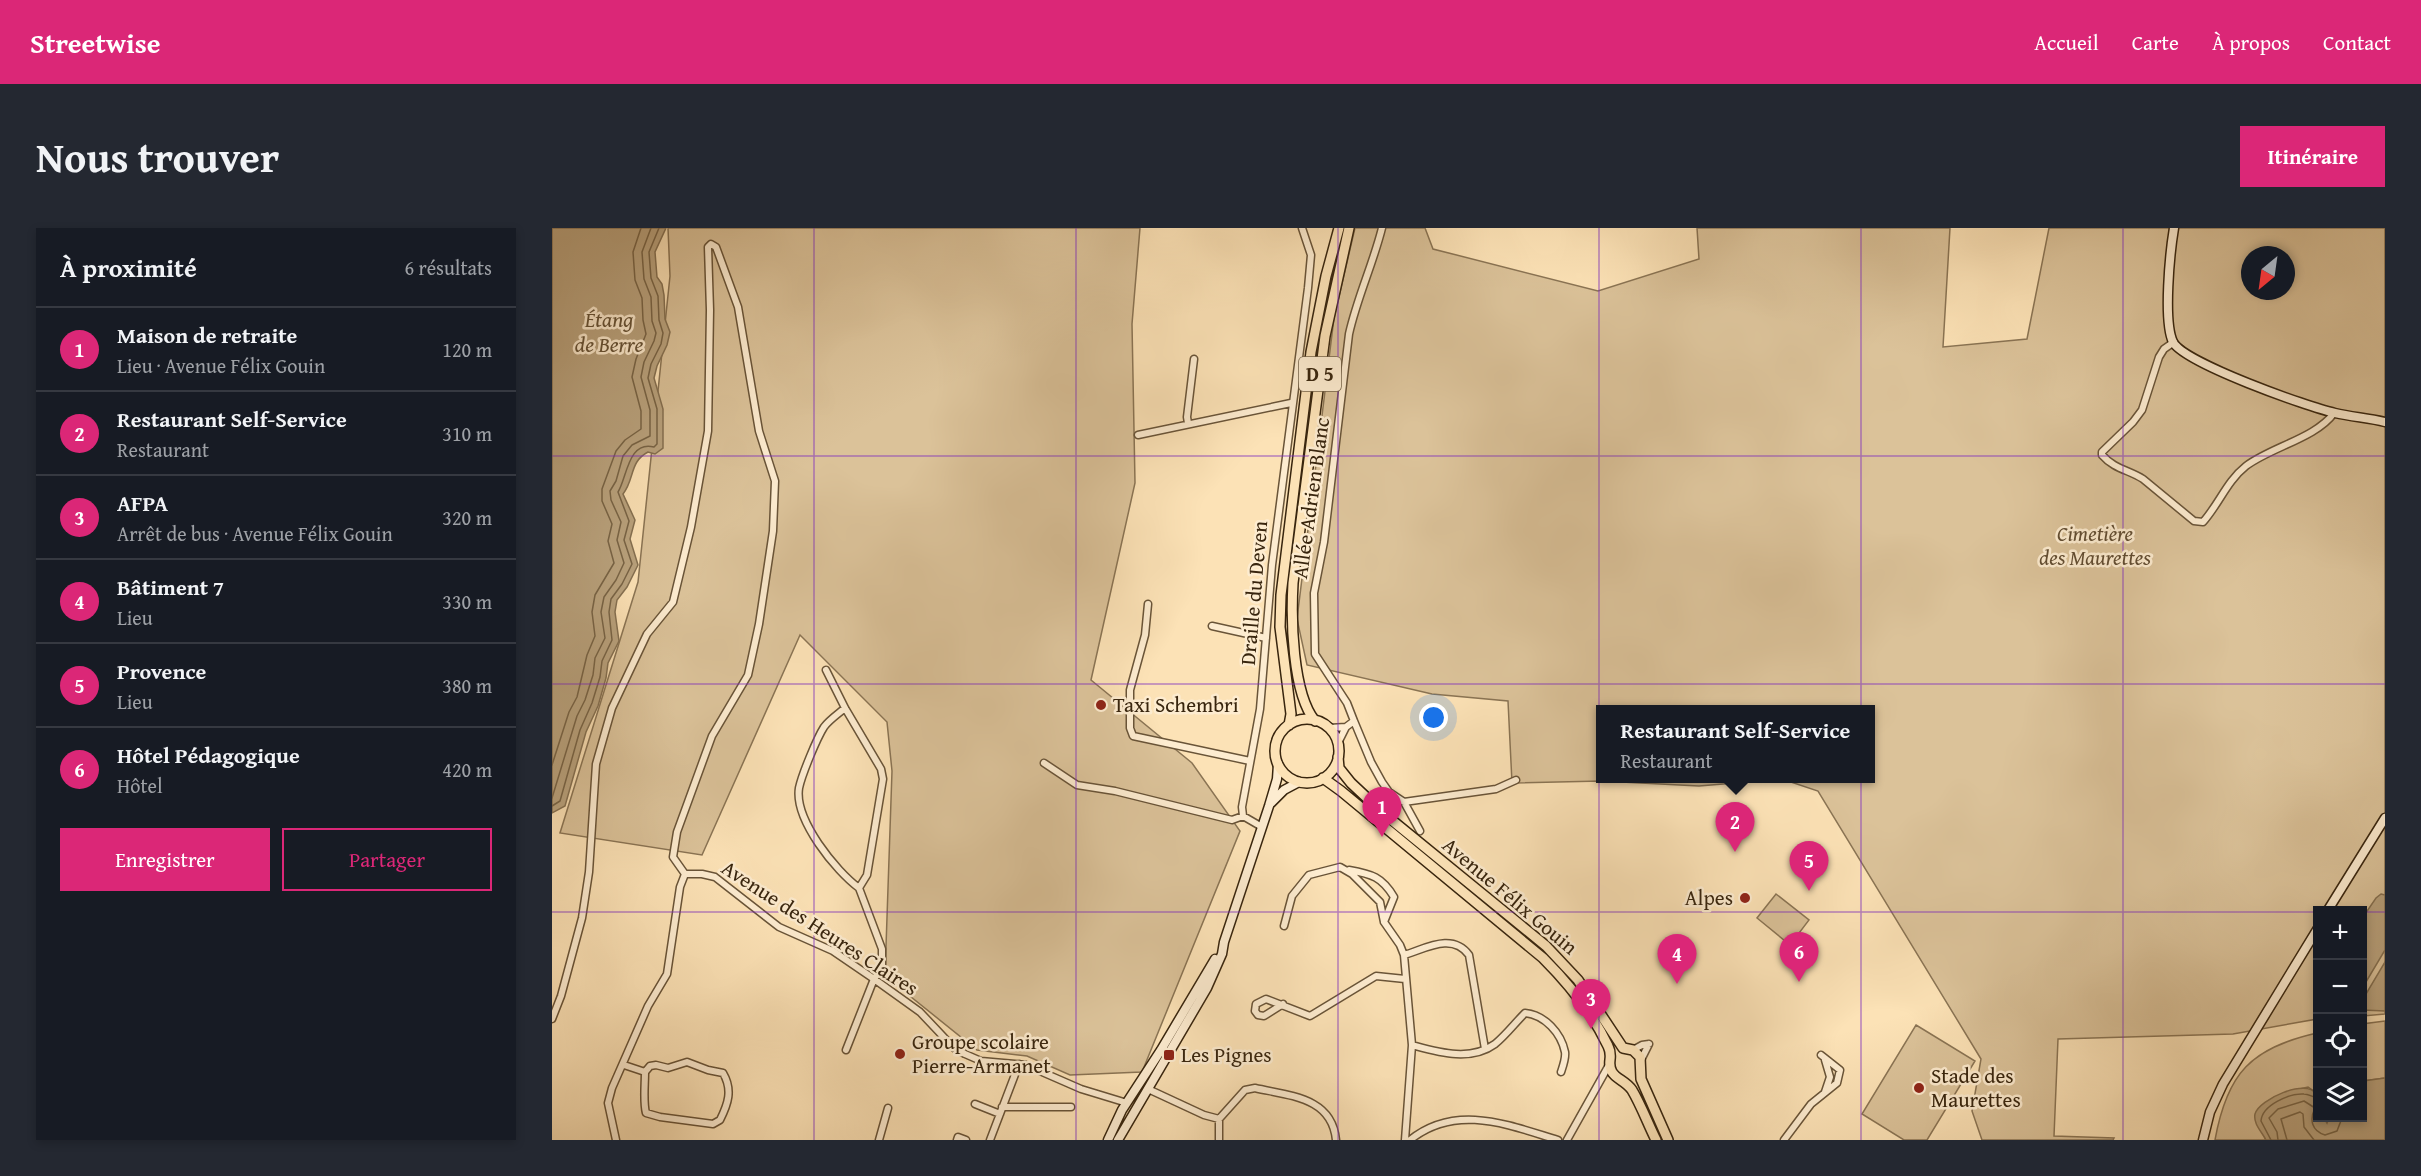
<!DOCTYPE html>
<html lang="fr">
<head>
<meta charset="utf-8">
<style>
	body { margin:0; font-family:"Gentium Book Plus",serif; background:#242831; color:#f1f3f6 }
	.controls { position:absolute; right:18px; bottom:18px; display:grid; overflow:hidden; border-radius:0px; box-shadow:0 3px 9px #0003 }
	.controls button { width:54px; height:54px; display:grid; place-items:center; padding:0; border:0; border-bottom:2px solid #363941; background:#171b24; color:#f1f3f6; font:30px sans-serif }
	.compass { position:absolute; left:1689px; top:18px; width:54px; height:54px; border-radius:50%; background:#171b24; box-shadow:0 3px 9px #0003; rotate:209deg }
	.you { position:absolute; left:882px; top:490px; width:21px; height:21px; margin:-15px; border:4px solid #fff; border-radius:50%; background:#1a73e8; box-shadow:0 0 0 9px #1a73e833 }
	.badge { display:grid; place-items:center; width:39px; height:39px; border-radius:50%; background:#db2777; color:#fff; font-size:20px; font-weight:700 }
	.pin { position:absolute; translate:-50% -50px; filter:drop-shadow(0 2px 3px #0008) }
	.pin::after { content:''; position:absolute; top:32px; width:21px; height:18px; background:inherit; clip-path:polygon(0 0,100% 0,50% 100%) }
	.popup { position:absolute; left:1044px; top:477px; width:279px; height:78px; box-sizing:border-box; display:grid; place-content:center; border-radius:0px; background:#171b24; filter:drop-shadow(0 2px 4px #0005); font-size:20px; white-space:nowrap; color:#9ea1a6 }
	.popup b { font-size:22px; color:#f1f3f6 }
	.popup::after { content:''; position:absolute; left:50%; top:100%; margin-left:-12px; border:12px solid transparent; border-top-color:#171b24 }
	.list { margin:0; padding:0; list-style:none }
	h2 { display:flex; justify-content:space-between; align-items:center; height:78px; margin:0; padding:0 24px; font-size:26px }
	h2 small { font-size:20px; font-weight:400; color:#9ea1a6 }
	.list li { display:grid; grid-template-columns:39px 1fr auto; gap:18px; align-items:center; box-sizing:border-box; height:84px; padding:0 24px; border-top:2px solid #363941 }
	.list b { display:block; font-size:22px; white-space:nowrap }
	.list p { margin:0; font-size:20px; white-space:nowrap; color:#9ea1a6 }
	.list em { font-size:20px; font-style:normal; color:#9ea1a6 }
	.actions { display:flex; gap:12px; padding:18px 24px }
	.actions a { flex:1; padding:14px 0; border:2px solid #db2777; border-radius:0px; text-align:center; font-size:21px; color:#db2777 }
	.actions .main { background:#db2777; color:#fff }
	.icon { flex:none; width:33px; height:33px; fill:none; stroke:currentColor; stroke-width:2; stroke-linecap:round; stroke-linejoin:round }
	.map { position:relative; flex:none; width:1833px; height:912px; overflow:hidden; border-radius:0px }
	header { display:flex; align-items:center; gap:36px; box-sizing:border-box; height:84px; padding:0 30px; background:#db2777; color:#fff }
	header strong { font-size:28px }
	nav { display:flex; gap:33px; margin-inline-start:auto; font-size:21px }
	.intro { display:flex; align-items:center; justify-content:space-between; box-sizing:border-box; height:144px; padding:0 36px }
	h1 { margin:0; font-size:42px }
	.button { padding:15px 27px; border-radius:0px; background:#db2777; color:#fff; font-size:21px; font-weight:700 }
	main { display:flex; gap:36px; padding:0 36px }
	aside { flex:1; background:#171b24; border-radius:0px; box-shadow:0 3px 9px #0003 }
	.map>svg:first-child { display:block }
	.green { fill:#dbc299; stroke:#8a7454; stroke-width:1.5; fill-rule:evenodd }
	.water { fill:#b9a27d; stroke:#857051; stroke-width:1.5 }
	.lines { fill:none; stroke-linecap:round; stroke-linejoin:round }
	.shore { stroke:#786446; stroke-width:1.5 }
	.street-casing { stroke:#695438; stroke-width:9 }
	.secondary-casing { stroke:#38250e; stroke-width:11 }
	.primary-casing { stroke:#38250e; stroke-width:12 }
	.street { stroke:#fdecd0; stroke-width:6 }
	.secondary { stroke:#fdecd0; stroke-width:8 }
	.primary { stroke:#fce2b6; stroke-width:9 }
	.grid { fill:none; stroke:#7b2cbf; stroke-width:1.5; stroke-opacity:0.55 }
	.poi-dot { fill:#8f2418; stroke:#fdecd0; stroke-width:2 }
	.labels { text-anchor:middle; stroke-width:5; stroke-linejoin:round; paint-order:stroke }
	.shield { fill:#fdecd0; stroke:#736148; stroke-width:1.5 }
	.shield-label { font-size:20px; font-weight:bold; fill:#38250e }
	.street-label { font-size:21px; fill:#38250e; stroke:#fdecd0 }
	.park-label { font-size:21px; font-style:italic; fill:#614c31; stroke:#fdecd0 }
	.poi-label { font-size:21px; fill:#38250e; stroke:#fdecd0; text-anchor:start }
	.water-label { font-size:22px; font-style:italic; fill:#655135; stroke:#fdecd0 }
</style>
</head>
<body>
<header>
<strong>Streetwise</strong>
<nav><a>Accueil</a><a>Carte</a><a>À propos</a><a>Contact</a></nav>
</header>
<div class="intro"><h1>Nous trouver</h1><a class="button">Itinéraire</a></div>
<main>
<aside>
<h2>À proximité<small>6 résultats</small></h2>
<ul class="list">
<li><span class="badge">1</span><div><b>Maison de retraite</b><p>Lieu · Avenue Félix Gouin</p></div><em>120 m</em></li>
<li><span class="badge">2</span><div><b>Restaurant Self-Service</b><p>Restaurant</p></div><em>310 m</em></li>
<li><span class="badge">3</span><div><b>AFPA</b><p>Arrêt de bus · Avenue Félix Gouin</p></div><em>320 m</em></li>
<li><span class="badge">4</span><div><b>Bâtiment 7</b><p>Lieu</p></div><em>330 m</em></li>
<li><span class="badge">5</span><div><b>Provence</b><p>Lieu</p></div><em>380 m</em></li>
<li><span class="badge">6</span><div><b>Hôtel Pédagogique</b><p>Hôtel</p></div><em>420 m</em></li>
</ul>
<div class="actions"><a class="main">Enregistrer</a><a>Partager</a></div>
</aside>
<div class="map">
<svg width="1833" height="912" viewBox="0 0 1833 912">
	<rect width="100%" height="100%" fill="#fce2b6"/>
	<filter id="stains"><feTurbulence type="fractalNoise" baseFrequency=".00333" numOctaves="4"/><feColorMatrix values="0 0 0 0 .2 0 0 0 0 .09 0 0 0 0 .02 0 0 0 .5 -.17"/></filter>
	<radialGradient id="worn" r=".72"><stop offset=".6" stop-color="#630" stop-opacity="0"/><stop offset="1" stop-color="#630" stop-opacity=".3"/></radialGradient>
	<path class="green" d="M116,0H588L580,96L583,255L539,452L640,535L688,603L590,844L518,847L475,828L425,822L333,748L340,543L335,494L248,407L150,627L8,605L86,354L118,48Z
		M803,0H873L881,21L1046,63L1147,31L1145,0H1398L1391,119L1475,111L1497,0H1833V786L1811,788L1810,682H1766L1765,791L1681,806L1506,811L1502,908L1562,910L1561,912H1430L1420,883L1429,831L1266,563L1230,551L1147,558L1050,553L960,555L956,473L880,466L755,437L745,391L782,90ZM1698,27H1734V63H1698ZM1048,482H1318V550H1048Z
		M1224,666L1257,692L1238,717L1205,690Z
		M1833,793V850L1811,853L1810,796Z
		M1364,797L1423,833L1375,912H1352L1310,886Z
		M1765,805V869L1763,864L1756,859L1735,864L1711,906L1714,912H1663C1675,845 1699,820 1765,805Z"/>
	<path class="water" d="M0,0H114L103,24L105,49L110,56L112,67L113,91L118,104L115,117L105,138L102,150L111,181V220L103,226L96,224C77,234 83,251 71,266L83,292L78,311L86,337L75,359L65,372L63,384L67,413L56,435L54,450L46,478L34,504L13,578L0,585Z
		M1829,666L1833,667V722L1811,759V689L1824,670Z
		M1833,734V783L1811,782V771Z
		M1833,850V912H1714C1710,904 1701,896 1703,886C1707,871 1755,850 1764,866C1768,871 1766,883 1766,890H1772L1775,895L1777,890H1810L1811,853Z"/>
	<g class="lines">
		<path class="shore" d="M0,537L17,484L25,469L35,427L43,408L40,384L43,367L62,335L56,313L60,296L50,273V261L64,223L73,212L89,201V183L80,149L84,131L94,106L91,92L90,70L83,52L81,24L89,0
			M0,570L25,488L33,472L41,447L43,430L53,410L49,384L52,369L64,352L72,335L65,312L69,294L59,272L58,263L64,253L71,228L80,217L98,208V182L89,149L92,134L102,113L104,105L100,93L99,69L92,51L90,24L99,0
			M0,578L8,573L28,502L40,475L48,449L50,433L60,412L57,384L59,371L70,356L80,336L72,312L77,293L66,264C75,250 76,212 102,219L105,216V181L96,150L99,136L109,116L111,105L107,92L106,68L99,50L97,24L107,0
			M1719,912L1709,893C1710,877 1738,865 1752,866C1757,866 1760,869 1766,870
			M1726,912L1725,904L1717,890L1726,881L1752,873L1763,880C1757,892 1760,903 1773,907L1785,903L1790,890
			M1735,912L1729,891L1748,884L1751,886L1752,899L1762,912"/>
		<g class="street-casing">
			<path id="street" d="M1622,114L1612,121L1607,129L1590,182L1581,194L1550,224V227C1562,241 1577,242 1591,251L1642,293L1651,294C1667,276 1675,253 1694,238C1719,219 1764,210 1782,185
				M636,195L635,189L642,131
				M586,207L739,175
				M596,376L593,407L578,462V500L581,508L698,533
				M660,398L714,410
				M274,442L293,480L329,541L331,551L315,647L307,660L330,721V740L322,751L294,822
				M293,480C286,486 277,492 272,499C265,510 250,546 247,560C242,592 284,643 307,660
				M802,493L819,534L830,554L837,564L852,574L868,603
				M777,500L794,499
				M786,515L794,499L802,493L795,475L763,426L762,365L772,314L797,106C805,70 821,36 830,0
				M492,535L525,557L563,563L680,592L691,588
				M852,574L944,561L964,552
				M710,599L691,588L690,579L708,481L720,337L756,60L759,27L750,0
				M797,642C820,646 830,649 842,669L832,694
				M133,646H150L163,649L227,699L281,723L322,751L368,784L402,820L413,826L429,833L474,837L529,861L575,875
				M732,698L740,668L757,647L788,639L800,646L828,674L832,694L848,717L852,727L860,817L853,912
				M852,727C873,721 900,704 917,727L933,821
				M731,776L712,788L706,787L703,783L704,776L714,771L758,788L824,748L853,751
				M0,791L9,768L30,690L37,644L44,536L60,480L95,406L121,374L139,299L156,203L158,82L156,19L159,16L164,19L186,79L207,203L223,253L221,303L207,396L196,447L160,508L125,604L121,629L133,646
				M860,817C886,824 918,834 943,816C954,807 963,795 973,785C993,787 1009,805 1013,824C1014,830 1011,838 1009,844
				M1081,822L1090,817L1097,816
				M1089,832L1097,816
				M1273,832L1278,849L1273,864
				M72,837L93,844C93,857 91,874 94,885L108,889L161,896L168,892C176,876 181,862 171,845L156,842L135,834L116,840L104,837L98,838L93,844
				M596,861L652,887L667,891L693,862L703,860C738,868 780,869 784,912
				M423,876L448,886
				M450,879H519
				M667,891V912
				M64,912L56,875L60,860L96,778L115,746L128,659L133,646
				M327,912L336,880
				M405,912L406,909L414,912
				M438,912L467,836
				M858,912C904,875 956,897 1006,912
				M1015,912L1057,837
				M1232,912L1259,876L1285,855L1288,842L1269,827"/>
		</g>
		<g class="secondary-casing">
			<path id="secondary" d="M1622,0C1618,24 1611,93 1621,114C1632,135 1756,179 1783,185C1800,189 1817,190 1833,194
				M719,575L732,562L747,554
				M1776,682L1833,590
				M556,912L570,882L609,822L663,731
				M566,912L655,760L670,726L672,714L717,578L725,551L726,536
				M1651,912L1658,884L1671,856L1766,700"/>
		</g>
		<g class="primary-casing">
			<path id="primary" d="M723 523a32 32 0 1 1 64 0a32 32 0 1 1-64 0Z
				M763,493C740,465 739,390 741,355L773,108L797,0
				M737,497L739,486L728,399L729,367L759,124L774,48L787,0
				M786,529L787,540L799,555L831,585L994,718L1026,752L1071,820L1081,822L1088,829L1089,851L1116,912
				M771,550L789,563L991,730C1017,756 1040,784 1056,818C1062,830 1054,834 1060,844C1064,851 1074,853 1080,862C1089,877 1096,896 1104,912"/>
		</g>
		<use href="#street" class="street"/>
		<use href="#secondary" class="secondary"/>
		<use href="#primary" class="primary"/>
	</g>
	<path class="grid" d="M262,0V912M524,0V912M786,0V912M1047,0V912M1309,0V912M1571,0V912M0,228H1833M0,456H1833M0,684H1766M1810,684H1833"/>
	<g class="poi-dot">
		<circle cx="549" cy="477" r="6"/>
		<circle cx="1193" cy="670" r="6"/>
		<circle cx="348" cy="826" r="6"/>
		<rect x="611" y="821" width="12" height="12" rx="3"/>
		<circle cx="1367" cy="860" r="6"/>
	</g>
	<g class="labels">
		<rect class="shield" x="747" y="129" width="42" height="34" rx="4.5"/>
		<g class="shield-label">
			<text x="768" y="153">D 5</text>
		</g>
		<g class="street-label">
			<text transform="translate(759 270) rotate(-82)" y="7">Allée Adrien Blanc</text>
			<text transform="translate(702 365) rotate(-85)" y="7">Draille du Deven</text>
			<text transform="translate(958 668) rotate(40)" y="7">Avenue Félix Gouin</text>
			<text transform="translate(268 700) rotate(33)" y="7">Avenue des Heures Claires</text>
		</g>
		<g class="park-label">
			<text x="1543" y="313">Cimetière<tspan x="1543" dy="24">des Maurettes</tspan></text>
		</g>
		<g class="poi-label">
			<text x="561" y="484">Taxi Schembri</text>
			<text x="1181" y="677" text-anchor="end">Alpes</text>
			<text x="360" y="821">Groupe scolaire<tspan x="360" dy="24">Pierre-Armanet</tspan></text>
			<text x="629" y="834">Les Pignes</text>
			<text x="1379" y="855">Stade des<tspan x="1379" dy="24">Maurettes</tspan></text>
		</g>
		<g class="water-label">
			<text x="57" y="99">Étang<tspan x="57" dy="25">de Berre</tspan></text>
		</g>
	</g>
	<rect width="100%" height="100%" filter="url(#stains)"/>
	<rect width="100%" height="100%" fill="url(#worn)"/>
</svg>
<div class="controls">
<button>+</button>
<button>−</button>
<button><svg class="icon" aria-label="locate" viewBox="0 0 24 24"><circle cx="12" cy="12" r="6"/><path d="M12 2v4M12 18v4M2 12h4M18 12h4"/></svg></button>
<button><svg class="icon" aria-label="layers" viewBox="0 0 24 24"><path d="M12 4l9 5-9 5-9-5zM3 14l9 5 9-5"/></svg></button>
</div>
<svg class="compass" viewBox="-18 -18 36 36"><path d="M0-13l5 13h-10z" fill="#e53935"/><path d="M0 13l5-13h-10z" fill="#9ea1a6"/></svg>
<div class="you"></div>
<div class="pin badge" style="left:830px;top:609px">1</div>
<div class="pin badge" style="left:1183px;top:624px">2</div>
<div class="popup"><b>Restaurant Self-Service</b>Restaurant</div>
<div class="pin badge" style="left:1039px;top:801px">3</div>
<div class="pin badge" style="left:1125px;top:756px">4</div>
<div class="pin badge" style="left:1257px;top:663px">5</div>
<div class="pin badge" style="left:1247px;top:754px">6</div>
</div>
</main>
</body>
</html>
